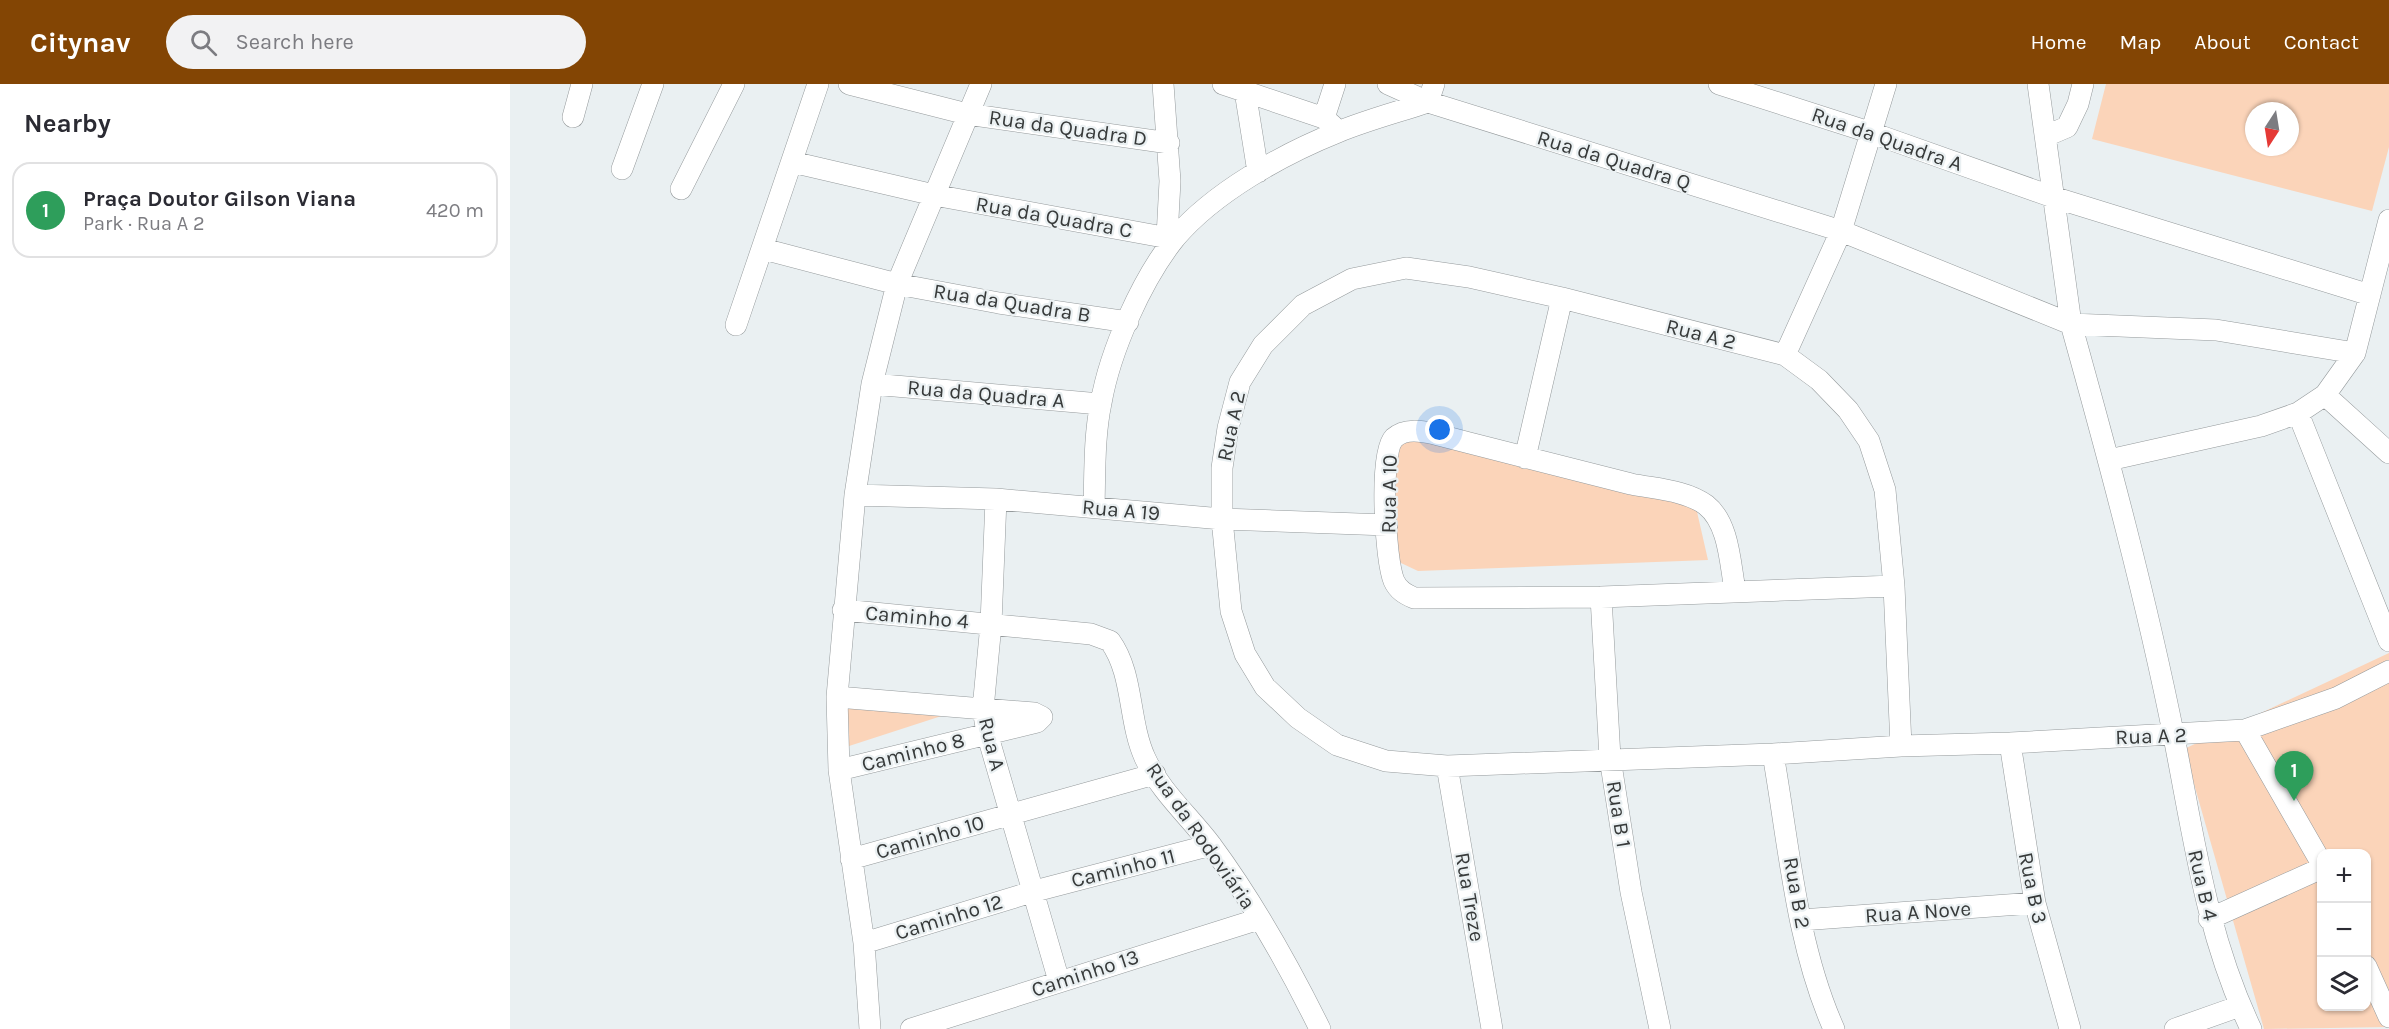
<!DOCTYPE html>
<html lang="en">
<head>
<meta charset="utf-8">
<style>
	body { margin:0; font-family:Karla,sans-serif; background:#f2f2f3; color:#2b2b33 }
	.controls { position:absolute; right:18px; bottom:18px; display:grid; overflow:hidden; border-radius:12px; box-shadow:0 2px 4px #0004 }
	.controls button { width:54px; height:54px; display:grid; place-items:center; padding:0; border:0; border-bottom:2px solid #e1e1e2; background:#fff; color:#2b2b33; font:30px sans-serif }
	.compass { position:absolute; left:1735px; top:18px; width:54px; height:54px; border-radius:50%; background:#fff; box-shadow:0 2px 4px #0004; rotate:192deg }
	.you { position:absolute; left:930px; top:346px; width:21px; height:21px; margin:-15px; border:4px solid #fff; border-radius:50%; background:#1a73e8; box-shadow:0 0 0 9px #1a73e833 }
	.badge { display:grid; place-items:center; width:39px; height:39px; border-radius:50%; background:#834504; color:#fff; font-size:20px; font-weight:700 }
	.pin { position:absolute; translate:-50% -50px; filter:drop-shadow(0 2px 3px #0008) }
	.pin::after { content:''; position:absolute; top:32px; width:21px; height:18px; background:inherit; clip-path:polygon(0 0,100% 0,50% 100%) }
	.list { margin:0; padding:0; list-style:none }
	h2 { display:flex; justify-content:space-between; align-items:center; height:78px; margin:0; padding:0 24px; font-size:26px }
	h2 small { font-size:20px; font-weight:400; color:#7c7c81 }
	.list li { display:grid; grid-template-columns:39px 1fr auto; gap:18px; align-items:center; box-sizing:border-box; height:96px; margin:0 12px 12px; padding:0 12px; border:2px solid #e1e1e2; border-radius:18px }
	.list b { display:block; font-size:22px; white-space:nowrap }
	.list p { margin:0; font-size:20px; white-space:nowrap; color:#7c7c81 }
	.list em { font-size:20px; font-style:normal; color:#7c7c81 }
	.icon { flex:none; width:33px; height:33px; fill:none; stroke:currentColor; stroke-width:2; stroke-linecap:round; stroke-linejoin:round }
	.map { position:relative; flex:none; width:1879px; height:945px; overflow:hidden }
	header { display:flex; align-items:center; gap:36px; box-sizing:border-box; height:84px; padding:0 30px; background:#834504; color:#fff }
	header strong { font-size:28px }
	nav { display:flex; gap:33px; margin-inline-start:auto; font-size:21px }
	.search { width:420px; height:54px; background:#f2f2f3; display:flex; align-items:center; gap:15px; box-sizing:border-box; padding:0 21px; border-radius:33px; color:#7c7c81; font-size:22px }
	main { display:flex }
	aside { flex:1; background:#fff }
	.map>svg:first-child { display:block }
	.green { fill:#fbd4b9; fill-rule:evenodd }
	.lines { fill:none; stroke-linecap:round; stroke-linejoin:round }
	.minor-casing { stroke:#959a9c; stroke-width:22 }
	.minor { stroke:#fff; stroke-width:21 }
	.labels { text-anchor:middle; stroke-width:4.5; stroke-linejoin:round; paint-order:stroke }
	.street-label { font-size:21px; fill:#373a3a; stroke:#eaf0f2 }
</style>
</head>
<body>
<header>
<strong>Citynav</strong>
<div class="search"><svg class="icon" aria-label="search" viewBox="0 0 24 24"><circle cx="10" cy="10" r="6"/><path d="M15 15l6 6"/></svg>Search here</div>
<nav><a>Home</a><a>Map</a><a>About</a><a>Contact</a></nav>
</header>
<main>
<aside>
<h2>Nearby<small></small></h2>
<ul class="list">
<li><span class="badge" style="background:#2e9e5b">1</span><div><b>Praça Doutor Gilson Viana</b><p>Park · Rua A 2</p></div><em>420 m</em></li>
</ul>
</aside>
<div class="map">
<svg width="1879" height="945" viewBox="0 0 1879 945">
	<rect width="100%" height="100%" fill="#eaf0f2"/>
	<path class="green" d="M1596,0H1879V63L1862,127L1582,55ZM1744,27H1780V63H1744Z
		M902,347L1185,419L1198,476L908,487L891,479L884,471L881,365Z
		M1879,569V943L1754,945L1674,665ZM1812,770H1856V922H1812Z
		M333,619L450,626L336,663Z"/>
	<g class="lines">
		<g class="minor-casing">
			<path id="minor" d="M339,0L457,30L659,59
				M653,0L660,97L657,153
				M713,0L814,34
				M878,0L918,18L1331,147L1561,240C1599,376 1636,514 1664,653C1684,754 1696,850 1741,945
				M1209,0L1362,49L1543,113L1860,211
				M1528,0L1561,240L1706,246L1845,269
				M735,7L748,88
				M63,33L72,0
				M823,42L814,34L825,0
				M1536,52L1557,43L1568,20L1573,0
				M282,78L424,111L664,155
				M112,85L143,0
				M171,105L224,0
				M253,165L387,200L489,219L618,238
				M226,241L308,0
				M1275,271L1331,147L1376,0
				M362,300L590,320
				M1815,311L1879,369
				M1788,329L1879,557
				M1015,374L1052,214
				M1599,376L1751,342L1788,329L1815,311L1845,269L1879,136
				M345,411L486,415L712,435L877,441
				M486,415L481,540L473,625L477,649L549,897
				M584,423C585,389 584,352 591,319C600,267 632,195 665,154C704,108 773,70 828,48C857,36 888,28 918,18L924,0
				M1225,506C1220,479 1219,439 1196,421C1176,406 1145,405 1121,400C1055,383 990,367 925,350C911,347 895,344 884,354C869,369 875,476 884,497C888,506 895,510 904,514L1091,513L1384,502
				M1091,513L1100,674L1121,808L1150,945
				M333,526L581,550L600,557C624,590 618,637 635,674C650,707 679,732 701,761C743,818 779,882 810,945
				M327,613L524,629L532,633L527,638L329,686
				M1735,646L1812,780
				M1500,659L1525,819L1560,945
				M1391,662L1384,502L1375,406L1359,357L1338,326L1309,296L1275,271L1052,214L959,193L896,184L842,195L793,221L753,261L730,298L718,344L712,384V435L721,527L735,570L755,603L788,634L827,661L876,677L937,682L1263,670L1391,662L1500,659L1735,646L1826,614L1879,587
				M1263,670C1279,761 1286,860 1324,945
				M937,682L982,945
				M341,775L645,690
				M1699,835L1812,784
				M1291,836L1525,819
				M354,859L525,807L701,761
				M1856,882L1879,933
				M360,945L354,859L329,686L327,613L345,411L362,300L387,200L471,0
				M401,945L749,835
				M1665,945L1730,922"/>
		</g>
		<use href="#minor" class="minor"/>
	</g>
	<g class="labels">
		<g class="street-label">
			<text transform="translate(558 44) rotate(8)" y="7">Rua da Quadra D</text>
			<text transform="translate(1377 55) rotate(19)" y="7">Rua da Quadra A</text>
			<text transform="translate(1104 76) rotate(17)" y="7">Rua da Quadra Q</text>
			<text transform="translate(544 133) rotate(10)" y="7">Rua da Quadra C</text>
			<text transform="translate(502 219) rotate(9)" y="7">Rua da Quadra B</text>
			<text transform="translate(1191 250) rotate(14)" y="7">Rua A 2</text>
			<text transform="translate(476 310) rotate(5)" y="7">Rua da Quadra A</text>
			<text transform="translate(721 342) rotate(-78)" y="7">Rua A 2</text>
			<text transform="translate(879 410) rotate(-89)" y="7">Rua A 10</text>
			<text transform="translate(611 426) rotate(5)" y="7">Rua A 19</text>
			<text transform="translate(407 533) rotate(5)" y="7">Caminho 4</text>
			<text transform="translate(1641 652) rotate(-2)" y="7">Rua A 2</text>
			<text transform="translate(482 660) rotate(76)" y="7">Rua A</text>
			<text transform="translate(403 668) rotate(-14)" y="7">Caminho 8</text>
			<text transform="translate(1109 730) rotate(81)" y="7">Rua B 1</text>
			<text transform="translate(691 752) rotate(55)" y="7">Rua da Rodoviária</text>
			<text transform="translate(420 753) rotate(-16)" y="7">Caminho 10</text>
			<text transform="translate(613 784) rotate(-14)" y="7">Caminho 11</text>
			<text transform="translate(1693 801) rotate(77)" y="7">Rua B 4</text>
			<text transform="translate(1523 804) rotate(78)" y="7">Rua B 3</text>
			<text transform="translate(1287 809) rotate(80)" y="7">Rua B 2</text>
			<text transform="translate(960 813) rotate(80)" y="7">Rua Treze</text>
			<text transform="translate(1408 828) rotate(-4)" y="7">Rua A Nove</text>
			<text transform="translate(439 833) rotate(-17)" y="7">Caminho 12</text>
			<text transform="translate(575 889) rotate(-18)" y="7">Caminho 13</text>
		</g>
	</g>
</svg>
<div class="controls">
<button>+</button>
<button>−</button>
<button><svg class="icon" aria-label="layers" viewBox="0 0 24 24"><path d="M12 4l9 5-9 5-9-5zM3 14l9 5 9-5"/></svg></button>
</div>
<svg class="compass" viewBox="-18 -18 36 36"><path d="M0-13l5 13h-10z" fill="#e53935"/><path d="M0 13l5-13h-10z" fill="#7c7c81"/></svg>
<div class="you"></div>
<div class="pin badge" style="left:1784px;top:717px;background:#2e9e5b">1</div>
</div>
</main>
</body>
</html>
